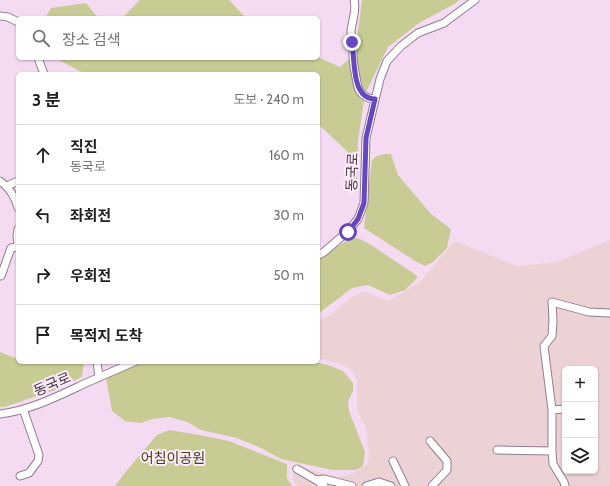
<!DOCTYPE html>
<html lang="ko">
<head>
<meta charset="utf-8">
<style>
	body { margin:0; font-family:Cabin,"Noto Sans KR",sans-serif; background:#f6f6f6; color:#202124 }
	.controls { position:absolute; right:12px; bottom:12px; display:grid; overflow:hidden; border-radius:6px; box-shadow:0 1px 3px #0004 }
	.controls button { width:36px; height:36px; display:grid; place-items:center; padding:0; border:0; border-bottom:1px solid #e0e0e0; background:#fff; color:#202124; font:20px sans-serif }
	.stop { position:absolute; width:12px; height:12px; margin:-9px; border:3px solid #6647c0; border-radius:50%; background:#fff }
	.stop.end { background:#6647c0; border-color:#fff; box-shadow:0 1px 4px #0008 }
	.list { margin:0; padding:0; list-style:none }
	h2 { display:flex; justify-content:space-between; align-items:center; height:52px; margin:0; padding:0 16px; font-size:17px }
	h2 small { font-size:13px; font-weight:400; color:#757577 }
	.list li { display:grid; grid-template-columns:26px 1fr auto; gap:12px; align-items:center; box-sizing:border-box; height:60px; padding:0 16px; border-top:1px solid #e0e0e0 }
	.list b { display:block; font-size:15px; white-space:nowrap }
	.list p { margin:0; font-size:13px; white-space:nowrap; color:#757577 }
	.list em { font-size:13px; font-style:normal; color:#757577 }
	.icon { flex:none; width:22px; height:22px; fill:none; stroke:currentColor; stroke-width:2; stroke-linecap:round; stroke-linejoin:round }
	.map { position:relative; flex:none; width:610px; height:486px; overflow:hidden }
	.search { position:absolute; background:#fff; box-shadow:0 1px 3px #0004; left:16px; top:16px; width:304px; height:44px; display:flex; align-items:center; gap:10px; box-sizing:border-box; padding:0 14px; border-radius:6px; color:#757577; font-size:15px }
	.panel { position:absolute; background:#fff; box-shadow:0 1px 3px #0004; left:16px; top:72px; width:304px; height:292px; border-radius:6px }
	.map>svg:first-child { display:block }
	.industrial { fill:#edd2d5; fill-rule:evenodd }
	.green { fill:#c8cc94 }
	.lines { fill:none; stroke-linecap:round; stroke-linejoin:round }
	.minor-casing { stroke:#937c91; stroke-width:9 }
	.minor { stroke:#fff; stroke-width:7 }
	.route { stroke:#6647c0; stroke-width:5 }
	.labels { text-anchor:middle; stroke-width:4; stroke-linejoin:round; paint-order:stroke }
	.street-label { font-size:14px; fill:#423841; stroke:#feeafc }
	.park-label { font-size:14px; fill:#43440b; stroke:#feeafc }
</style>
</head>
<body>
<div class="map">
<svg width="610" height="486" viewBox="0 0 610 486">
	<rect width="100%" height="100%" fill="#f4dbf2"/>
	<path class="industrial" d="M610,240V486H298L294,483L292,465L322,473L340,477L353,473L368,464L369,453L367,436L364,423L357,411V381L352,370L341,364L318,358V321L329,316L337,309L350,298L364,291L388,301L419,283L455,241L517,266L557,262ZM565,369H595V471H565Z"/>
	<path class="green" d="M140,0H229L246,18H122Z
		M361,0H459L456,3L419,23L388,47L365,94L358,141L357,186L348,177V152L318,124V74H85L55,58H318V57L340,67L355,54L362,1Z
		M86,3L98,18H45L51,8Z
		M384,154H391L398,175L431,214L451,229L447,248L433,262L425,266L415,261L364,228L372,160L377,156Z
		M353,237L360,239L371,245L413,273L418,277L405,290L390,295L368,285L352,288L318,314V260L343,243Z
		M0,352L18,359V362H84L82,377L55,390L4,407H0Z
		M153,362H314L328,365L343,371L353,383V391L348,401L349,411L365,452L363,466L356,470H332L281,459L261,448L237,438L201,430L187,422L170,417L152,419L141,423L125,421L112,411L106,378L142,363Z
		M170,430L205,436L229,441L287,464V478L292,486H115L128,469L157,435Z"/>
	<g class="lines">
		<g class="minor-casing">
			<path id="minor" d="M354,0C357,10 352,21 351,31C351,36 352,41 353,47C353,50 353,53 353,56C353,62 357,85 359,90C363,96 368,99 375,99
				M0,16L8,17L18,22
				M38,58L44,74
				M0,181C10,188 15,196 18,208
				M7,186L18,181
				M18,229L17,236L18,246
				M318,255L324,252L347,232L358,219L364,203L366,138L380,79L387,61L401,46L418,33L444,23L475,0
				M1,276L11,248L18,247
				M97,362L99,377
				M552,410L565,409
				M0,414C31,410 58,396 86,383C102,376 118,369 134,362
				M430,441L447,461V470L432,486
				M497,450L552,451
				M393,461L405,486
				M297,469L316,480L324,479L352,486
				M20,476L29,473L38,461L39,455L23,409
				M316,480L324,486
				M366,486L379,482L391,486
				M565,486L564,482L553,464L552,451V410L544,346L552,336L553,320L552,302L589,312L610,313"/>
		</g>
		<use href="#minor" class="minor"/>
	</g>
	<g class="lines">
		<path class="route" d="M348,232L358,219L364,203L366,138L375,99C351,99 355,59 352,42"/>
	</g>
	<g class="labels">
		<g class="street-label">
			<text transform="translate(352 172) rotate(-88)" y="5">동국로</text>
			<text transform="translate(52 384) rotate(-23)" y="5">동국로</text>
		</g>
		<g class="park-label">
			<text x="173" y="463">어침이공원</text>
		</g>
	</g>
</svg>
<div class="controls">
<button>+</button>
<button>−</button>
<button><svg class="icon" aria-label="layers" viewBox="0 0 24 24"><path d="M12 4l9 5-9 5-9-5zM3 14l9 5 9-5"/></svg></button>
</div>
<div class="stop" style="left:348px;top:232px"></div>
<div class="stop end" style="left:352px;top:42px"></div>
<div class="search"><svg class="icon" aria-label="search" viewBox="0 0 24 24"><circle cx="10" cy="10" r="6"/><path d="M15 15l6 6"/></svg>장소 검색</div>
<section class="panel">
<h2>3 분<small>도보 · 240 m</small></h2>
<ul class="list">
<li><svg class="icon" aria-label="ahead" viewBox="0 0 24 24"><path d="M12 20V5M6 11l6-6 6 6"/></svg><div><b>직진</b><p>동국로</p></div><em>160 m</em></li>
<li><svg class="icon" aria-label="left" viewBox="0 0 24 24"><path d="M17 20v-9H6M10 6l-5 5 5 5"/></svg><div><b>좌회전</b></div><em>30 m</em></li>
<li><svg class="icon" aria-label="right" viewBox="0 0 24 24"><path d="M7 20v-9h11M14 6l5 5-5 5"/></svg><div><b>우회전</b></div><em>50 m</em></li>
<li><svg class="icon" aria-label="arrive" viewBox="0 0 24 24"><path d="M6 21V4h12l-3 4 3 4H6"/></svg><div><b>목적지 도착</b></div></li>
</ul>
</section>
</div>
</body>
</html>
